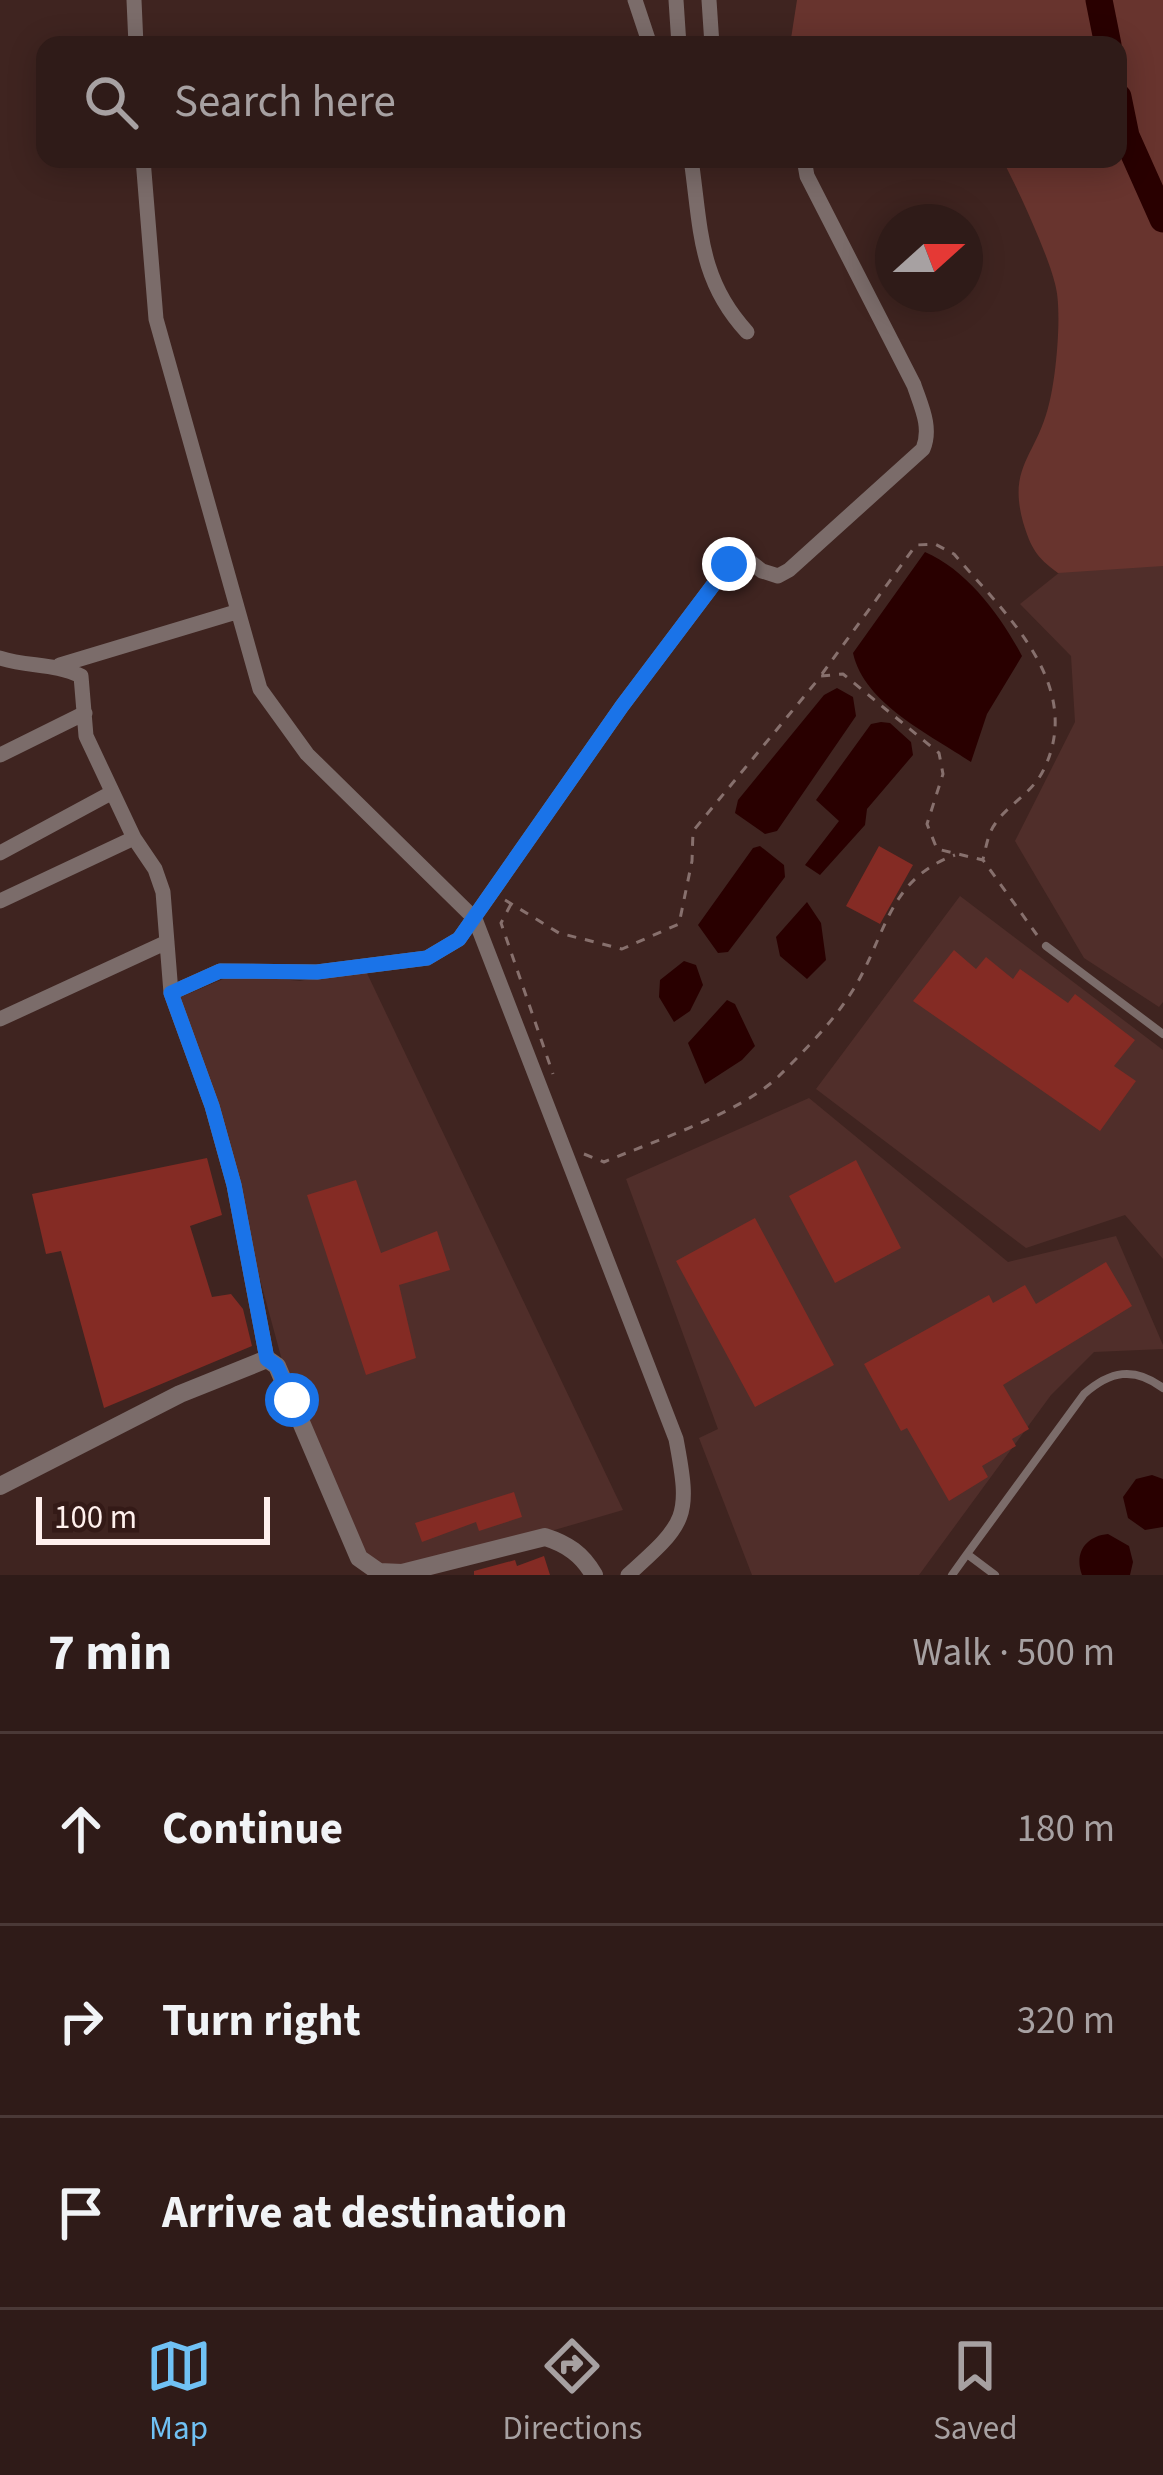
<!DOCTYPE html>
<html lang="en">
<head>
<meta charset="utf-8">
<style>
	body { margin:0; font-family:"Source Sans 3",sans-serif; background:#372421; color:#f1f3f6 }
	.compass { position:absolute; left:875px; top:204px; width:108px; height:108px; border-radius:50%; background:#2f1b18; box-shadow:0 6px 30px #0003; rotate:69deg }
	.scale { position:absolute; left:36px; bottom:30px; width:234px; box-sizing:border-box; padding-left:12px; border:6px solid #fff0ed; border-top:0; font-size:33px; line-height:42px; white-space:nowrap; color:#fff0ed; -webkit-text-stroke:9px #341a17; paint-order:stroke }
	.stop { position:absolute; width:36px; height:36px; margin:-27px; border:9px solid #1a73e8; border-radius:50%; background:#fff }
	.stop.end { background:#1a73e8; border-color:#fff; box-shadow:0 3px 12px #0008 }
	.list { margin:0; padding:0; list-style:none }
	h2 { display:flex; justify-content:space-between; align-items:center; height:156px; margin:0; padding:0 48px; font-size:51px }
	h2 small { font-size:39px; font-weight:400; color:#a7a1a2 }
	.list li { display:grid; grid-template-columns:78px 1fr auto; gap:36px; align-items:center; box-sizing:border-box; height:192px; padding:0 48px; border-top:3px solid #4a3937 }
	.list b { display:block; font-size:45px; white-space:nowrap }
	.list em { font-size:39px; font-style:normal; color:#a7a1a2 }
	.icon { flex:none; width:66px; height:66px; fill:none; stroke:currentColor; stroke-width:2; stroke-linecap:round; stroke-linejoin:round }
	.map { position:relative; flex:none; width:1163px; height:1575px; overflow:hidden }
	.search { position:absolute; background:#2f1b18; box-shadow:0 6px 30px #0003; left:36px; right:36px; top:36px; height:132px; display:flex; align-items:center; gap:30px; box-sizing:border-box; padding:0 42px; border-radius:24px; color:#a7a1a2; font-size:45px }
	.sheet { height:732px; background:#2f1b18 }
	nav { display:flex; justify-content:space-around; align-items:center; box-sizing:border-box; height:168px; border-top:3px solid #4a3937; background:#2f1b18; font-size:33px; color:#a7a1a2 }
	nav a { display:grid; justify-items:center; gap:6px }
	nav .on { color:#70c1f4 }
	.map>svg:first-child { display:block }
	.built { fill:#502e2a }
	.green { fill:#68342e }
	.water { fill:#290000 }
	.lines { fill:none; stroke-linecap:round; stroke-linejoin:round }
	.river { stroke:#290000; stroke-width:27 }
	.building { fill:#842b24 }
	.path { stroke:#87706d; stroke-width:3; stroke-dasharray:9 9; stroke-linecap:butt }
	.service { stroke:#7b6c6a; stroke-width:8 }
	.minor { stroke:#7b6c6a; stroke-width:15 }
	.tertiary { stroke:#7b6c6a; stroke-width:18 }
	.route { stroke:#1a73e8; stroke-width:15 }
</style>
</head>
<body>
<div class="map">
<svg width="1163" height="1575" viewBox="0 0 1163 1575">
	<rect width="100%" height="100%" fill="#3f2420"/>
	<path class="built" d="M1110,532L1163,539V1002L1159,1007L1084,958L1015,841L1075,722L1071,656L1020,604Z
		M960,896L1163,1050V1259L1125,1215L1026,1248L816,1089Z
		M364,967L623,1510L404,1574L358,1559L286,1375L236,1191L176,999L235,974L300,981Z
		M809,1098L1008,1262L1116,1236L1163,1345V1349L1094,1352L1051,1395L919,1575H752L699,1438L718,1429L626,1179Z"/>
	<path class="green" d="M797,0H1163V566L1058,573C1036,557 1031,548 1023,522C1008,467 1035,457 1048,408C1056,381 1062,314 1056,288C1050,258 1017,187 1002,159H1118V45H790Z"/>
	<path class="water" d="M925,552C967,570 1001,616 1022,656L987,714L971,762C931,735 864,704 853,653Z
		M837,688L853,697L856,716L777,831L765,834L735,813L738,800L824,695Z
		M881,722L890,723L911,742L913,755L867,809L865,825L820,875L805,865L839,821L816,800L871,724Z
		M760,846L784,865L785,877L728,952L718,953L698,925L753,848Z
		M807,902L821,923L826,960L807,979L780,956L776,937Z
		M684,961L696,965L703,985L690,1011L674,1022L659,997L660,980Z
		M727,1000L735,1004L755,1046L742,1060L705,1084L688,1043Z
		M1152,1475L1163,1479V1527L1145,1530L1128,1518L1123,1497L1136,1479Z
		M1108,1534L1129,1546L1133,1562L1130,1575H1082C1074,1554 1085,1536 1108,1534Z"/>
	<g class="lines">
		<path class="river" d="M1099,0L1108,45
			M1118,97L1126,136L1163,219"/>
	</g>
	<path class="building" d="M879,846L913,865L880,924L846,906Z
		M954,950L976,969L986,957L1013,979L1020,969L1068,1003L1075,994L1135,1040L1114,1066L1136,1081L1100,1131L913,1001Z
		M207,1158L222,1215L190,1226L212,1297L231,1294L243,1309L252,1346L104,1408L61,1251L46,1254L32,1194Z
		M856,1160L901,1248L835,1283L789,1196Z
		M356,1180L381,1253L437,1231L450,1270L399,1285L416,1358L366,1375L307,1195Z
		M755,1218L834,1365L755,1407L676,1261Z
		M1106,1262L1132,1306L1003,1385L1029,1429L1012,1439L1016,1446L982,1466L988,1477L949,1501L907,1428L901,1431L864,1364L989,1295L993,1303L1025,1285L1036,1304Z
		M514,1492L522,1517L479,1531L476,1522L422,1542L415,1523Z
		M544,1556L550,1575H474V1571L515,1560L517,1566Z"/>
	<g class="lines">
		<path class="path" d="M822,674L916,545L935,544L954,554C1004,613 1085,684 1044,769C1033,793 1008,804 995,824C988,833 986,848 983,859
			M505,900L559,933L622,949L679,924L692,861L693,831L821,676L843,674L939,753L943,774L927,824L937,849L983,860L1037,935
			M511,904L501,923L553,1074
			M584,1154L604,1162C654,1141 741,1113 779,1076C802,1053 829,1026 847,999C886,944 883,881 955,855"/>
		<path class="service" d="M1046,946L1163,1034
			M952,1575L967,1554
			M995,1575L967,1554L1084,1394C1110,1371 1134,1366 1163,1388"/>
		<path class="minor" d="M134,0L136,45
			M635,0L650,45
			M676,0L679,45
			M709,0L712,45
			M143,159L156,319L260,689L307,754L475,919L676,1439C691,1518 687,1522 628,1575
			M691,159C701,227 698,279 747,332
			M0,658C27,667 55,663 81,676L86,736L134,838L155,869L163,892L171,993L212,1106L234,1185L267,1359
			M60,665L236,612
			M0,755L85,713
			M0,853L111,793
			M0,901L134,838
			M171,993L220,971L317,972L427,958L459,939L622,706L729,564L748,560L762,571L778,576L789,570L923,449C932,427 921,406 914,385L807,176L804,159
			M0,1019L167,942"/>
		<path class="tertiary" d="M0,1486L180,1394L267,1359L277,1366L359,1558L379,1572L402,1573L545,1537C567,1544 582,1554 594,1575"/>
	</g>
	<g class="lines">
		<path class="route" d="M292,1400L277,1366L267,1359L234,1185L212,1106L171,993L220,971L317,972L427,958L459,939L622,706L729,564"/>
	</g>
</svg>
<svg class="compass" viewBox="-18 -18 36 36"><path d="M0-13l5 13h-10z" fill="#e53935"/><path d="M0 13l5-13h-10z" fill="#a7a1a2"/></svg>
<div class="scale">100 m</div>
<div class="stop" style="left:292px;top:1400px"></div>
<div class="stop end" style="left:729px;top:564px"></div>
<div class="search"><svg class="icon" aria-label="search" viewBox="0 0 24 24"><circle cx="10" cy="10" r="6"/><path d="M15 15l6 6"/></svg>Search here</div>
</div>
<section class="sheet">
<h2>7 min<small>Walk · 500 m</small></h2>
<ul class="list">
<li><svg class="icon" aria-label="ahead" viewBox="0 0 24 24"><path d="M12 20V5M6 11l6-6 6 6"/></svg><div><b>Continue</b></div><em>180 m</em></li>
<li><svg class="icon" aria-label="right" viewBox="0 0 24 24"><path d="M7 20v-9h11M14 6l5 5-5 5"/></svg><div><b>Turn right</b></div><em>320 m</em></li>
<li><svg class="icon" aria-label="arrive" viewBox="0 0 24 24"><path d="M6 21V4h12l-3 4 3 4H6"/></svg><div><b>Arrive at destination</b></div></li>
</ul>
</section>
<nav>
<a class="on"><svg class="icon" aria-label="map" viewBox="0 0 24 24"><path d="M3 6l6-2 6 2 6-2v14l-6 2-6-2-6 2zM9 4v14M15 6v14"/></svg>Map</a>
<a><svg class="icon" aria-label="directions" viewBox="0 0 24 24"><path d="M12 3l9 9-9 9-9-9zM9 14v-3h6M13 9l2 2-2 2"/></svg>Directions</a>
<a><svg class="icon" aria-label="saved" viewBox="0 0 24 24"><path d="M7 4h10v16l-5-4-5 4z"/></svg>Saved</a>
</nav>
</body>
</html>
